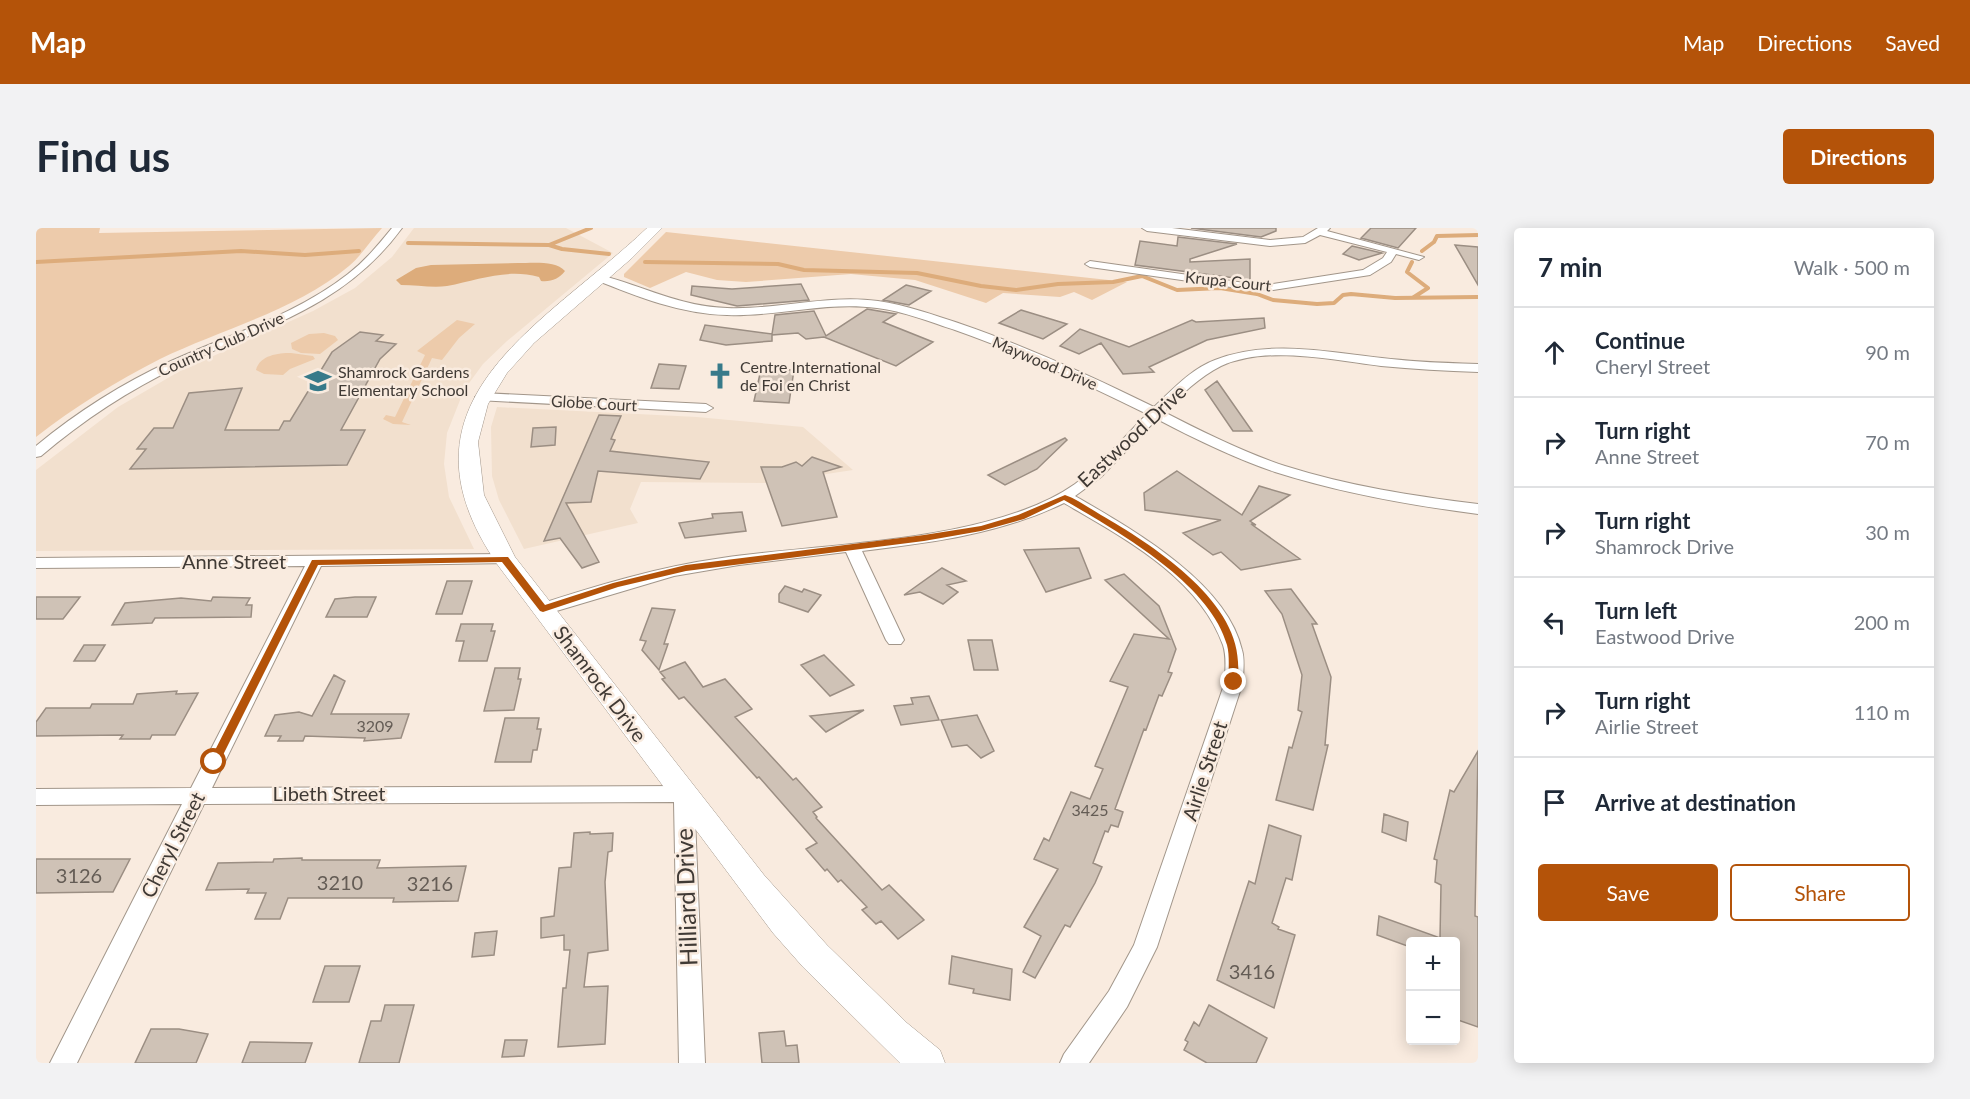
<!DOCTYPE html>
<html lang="en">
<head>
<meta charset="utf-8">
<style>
	body { margin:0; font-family:Lato,sans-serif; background:#f2f2f3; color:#1f2937 }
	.controls { position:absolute; right:18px; bottom:18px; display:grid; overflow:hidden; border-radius:6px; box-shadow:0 3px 15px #0003 }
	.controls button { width:54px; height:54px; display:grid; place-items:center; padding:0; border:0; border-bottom:2px solid #e0e1e3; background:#fff; color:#1f2937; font:30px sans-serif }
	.stop { position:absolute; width:18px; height:18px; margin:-14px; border:4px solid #b45309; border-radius:50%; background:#fff }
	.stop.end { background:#b45309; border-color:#fff; box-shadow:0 2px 6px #0008 }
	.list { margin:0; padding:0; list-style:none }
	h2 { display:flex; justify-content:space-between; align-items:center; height:78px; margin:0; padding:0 24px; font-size:26px }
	h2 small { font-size:20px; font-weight:400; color:#747a83 }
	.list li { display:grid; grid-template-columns:39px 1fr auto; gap:18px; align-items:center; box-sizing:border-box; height:90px; padding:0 24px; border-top:2px solid #e0e1e3 }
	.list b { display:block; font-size:22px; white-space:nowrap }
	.list p { margin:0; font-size:20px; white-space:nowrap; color:#747a83 }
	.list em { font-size:20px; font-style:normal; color:#747a83 }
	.actions { display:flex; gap:12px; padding:18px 24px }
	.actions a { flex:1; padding:14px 0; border:2px solid #b45309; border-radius:6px; text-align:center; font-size:21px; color:#b45309 }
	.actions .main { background:#b45309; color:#fff }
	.icon { flex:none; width:33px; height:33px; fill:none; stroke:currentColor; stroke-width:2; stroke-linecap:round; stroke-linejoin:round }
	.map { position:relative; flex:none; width:1442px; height:835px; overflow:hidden; border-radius:6px }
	header { display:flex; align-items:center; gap:36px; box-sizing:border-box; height:84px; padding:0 30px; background:#b45309; color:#fff }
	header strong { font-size:28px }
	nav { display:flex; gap:33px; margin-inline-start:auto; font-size:21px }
	.intro { display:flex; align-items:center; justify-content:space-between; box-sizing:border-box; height:144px; padding:0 36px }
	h1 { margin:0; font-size:42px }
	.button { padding:15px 27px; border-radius:6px; background:#b45309; color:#fff; font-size:21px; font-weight:700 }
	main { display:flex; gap:36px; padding:0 36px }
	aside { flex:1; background:#fff; border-radius:6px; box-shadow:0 3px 15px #0003 }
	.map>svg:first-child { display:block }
	.built { fill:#f2e0ce }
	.green { fill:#edcbab }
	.water { fill:#ddac7b }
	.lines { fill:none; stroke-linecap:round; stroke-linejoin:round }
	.stream { stroke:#ddac7b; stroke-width:4 }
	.building { fill:#cfc2b6; stroke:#9b8e83; stroke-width:1.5 }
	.street-casing { stroke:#a2968a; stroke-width:2 }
	.secondary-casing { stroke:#a2968a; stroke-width:1 }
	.street { fill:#fff; fill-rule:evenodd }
	.secondary { fill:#fff; fill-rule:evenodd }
	.route { fill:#b45309 }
	.labels { text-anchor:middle; stroke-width:5; stroke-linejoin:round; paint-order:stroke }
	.far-street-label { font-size:16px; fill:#403a35; stroke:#f9ebdf }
	.far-poi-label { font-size:16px; fill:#403a35; stroke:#f9ebdf; text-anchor:start }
	.number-label { font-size:16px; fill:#645c55 }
	.street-label { font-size:20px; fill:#403a35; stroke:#f9ebdf }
	.near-number-label { font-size:20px; fill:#645c55 }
	.near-street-label { font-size:24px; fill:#403a35; stroke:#f9ebdf }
</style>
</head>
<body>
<header>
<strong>Map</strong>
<nav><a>Map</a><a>Directions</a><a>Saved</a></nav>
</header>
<div class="intro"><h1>Find us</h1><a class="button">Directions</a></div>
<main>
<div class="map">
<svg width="1442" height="835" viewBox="0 0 1442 835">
	<rect width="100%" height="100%" fill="#f9ebdf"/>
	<path class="built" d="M378,0H530L577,25L471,113L447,136L428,162L411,205L408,236L413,269L438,321L0,323V242L82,179L144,143L277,83L319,60L356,29Z
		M461,179L661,189L767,199L817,242L731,255L605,254L594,281L602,295L488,321L463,272L456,248L455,199Z"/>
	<path class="green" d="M0,0H64L63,5L346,0C335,12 325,28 313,38C259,83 186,101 124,131C81,153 38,179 0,209Z
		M630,4L676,9L1091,54L1056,72L1038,64L1024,69L967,65L950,75L879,52L815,46L710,54L681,52L650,44L614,60L588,49V46Z
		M421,92L439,96L423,110L406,132L396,130L366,194L375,197L357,196L347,191L350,187L359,189L389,127L381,123Z
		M288,105L299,108L302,112L284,126L265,125L256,121L255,115L273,106Z
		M255,125L277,128L279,131L254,141L247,147L228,146L220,142C224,127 242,125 255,125Z"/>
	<path class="water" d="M482,35C495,35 520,32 529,43C523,51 515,54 505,53L503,49C471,40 442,52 411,58C397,60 380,57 365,57L360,52L380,40L395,37Z"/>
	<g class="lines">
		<path class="stream" d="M372,15L513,17L526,21L573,26
			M513,17L555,0
			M1386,23L1398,14L1401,8L1442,7
			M0,34L205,23L269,27L323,23
			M609,34L742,36L768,42L881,45L945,58L980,62L1022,56L1077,54L1106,48L1141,62L1184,60L1221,66L1237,72L1281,76L1298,75L1307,67L1315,66L1359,70L1442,69
			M1376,34L1371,44L1392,60L1378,69"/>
	</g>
	<path class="building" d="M1155,0H1240V3L1225,9Z
		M1335,0H1380L1362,20L1325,10Z
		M1142,9L1201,16L1154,31V34L1214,31V52L1099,37L1104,13L1141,18Z
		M1419,17L1442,19V57Z
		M1316,18L1346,25L1323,32L1307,26Z
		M765,56L773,72L701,78L655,67L656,58L696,61Z
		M870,57L895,63L873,77L847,72Z
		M831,81L860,86L847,94L897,114L860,138L788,109L770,111L762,105L736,107V113L690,117L664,112L669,97L736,106L739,87L778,83L790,108Z
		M985,82L1031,96L1007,111L963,95Z
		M1228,90L1229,100L1171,112L1113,139L1118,144L1087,146L1065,115L1043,126L1024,118L1044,101L1093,119L1156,92L1160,94Z
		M324,104L347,107L340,113L360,116L344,131L305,202H329L311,237L94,241L110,221H101L118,200H137L153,165L206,160L189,202H243L248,193H254L296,124Z
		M623,136L650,138L643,161L615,160Z
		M725,141L758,142L753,175L718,173Z
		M1181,153L1216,203H1197L1169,162Z
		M563,187L585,188L575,211L579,212L574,223L673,234L664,251L562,243L555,274L530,275L563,334L546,340L524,310L508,313Z
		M520,199L519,217L495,219L497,200Z
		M1029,210L1031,212L1001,241L969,257L952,247Z
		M776,229L805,239L787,244L801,289L746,298L725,239H746L760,234L766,238Z
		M1141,243L1206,287L1223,258L1254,267L1214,293L1220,297L1215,296L1264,331L1205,342L1185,324L1177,327L1147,305L1185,292L1109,282L1108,265Z
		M706,284L710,303L649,310L643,295L677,290L676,286Z
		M1043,320L1055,350L1010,364L988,322Z
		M906,340L930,353L911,357L922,364L907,376L884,364L868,367Z
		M1088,346L1123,378L1140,421L1132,444L1136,445L1126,468L1123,467L1110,502L1108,501L1079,581L1087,584L1082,599L1075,597L1072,604L1069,603L1057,635L1066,639L1059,655L1034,699L1029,697L999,750L987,744L1005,708L988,699L1022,641L998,631L1008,610L1013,613L1035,564L1054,571L1067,541L1059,538L1092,459L1074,453L1098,406L1133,411L1069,352Z
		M411,353H436L426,386H400Z
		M749,358L766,364L768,361L785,367L772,384L743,374V366Z
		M1255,361L1281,396H1276L1295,449L1289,517H1292L1277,582L1240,572L1253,519L1256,520L1266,484L1262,482L1266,447L1246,386L1229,363Z
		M0,369H44L27,391H0Z
		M177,369L214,370L210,377H216L215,389L119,390L116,395L76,397L89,375L145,370L175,373Z
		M319,369H340L331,389H290L299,371Z
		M616,380L639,382L628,416H632L623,442L606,422L610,413L604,412Z
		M425,396H457L455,403H459L451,433H423L428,413H420Z
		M932,412H956L962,442H938Z
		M48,417H69L59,433H38Z
		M788,427L818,457L794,468L765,437Z
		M649,434L667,459L689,451L716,481L699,489L757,552L760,550L786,579L777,584L781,589L780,590L846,662L853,657L888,692L862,711L845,693L840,696L826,682L831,679L805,652L802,654L791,641L789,643L770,621L781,615L723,549L721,550L648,469L643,471L626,451L629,450L624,444Z
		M459,440H484L482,451H485L478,482L448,483Z
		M298,447L309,453L295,486H373L365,510L328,513L329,510L269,508L267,513H242L245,508H229L239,487L263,484L276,488Z
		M141,463L140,466L162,465L139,507H116L114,511H84L87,507L0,508V494L10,480H54L56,476H97L101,466Z
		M893,468L903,492L865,497L858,478L877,476L875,470Z
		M828,482L790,504L774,488Z
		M941,487L958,523L945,530L931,517L916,519L905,492Z
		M469,490H503L501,501H505L501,522H497L495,534H459Z
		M1442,523L1439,688L1442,689V799L1419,791V714H1374V719L1341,707L1343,688L1404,710L1405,657L1399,654L1401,632L1398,631L1414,562L1418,564Z
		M1348,586L1372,594L1370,613L1346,604Z
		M1233,597L1265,608L1256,652L1250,650L1236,695L1243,699L1242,701L1259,707L1238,780L1181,752L1213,653L1219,656Z
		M554,604V606L577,605L576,623L572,624L569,654L572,722L552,725L548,759L572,758L569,816L522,819L527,760H530L534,722H528V707L505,710V690L518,688L523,640L535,639L538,605Z
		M266,630V632H344L341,640L430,638L422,673L357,674L358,670H252L244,691H219L230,665H211L213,661L170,662L182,635L237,634L238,631Z
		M0,631H94L77,664H67L0,665Z
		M461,703L458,727L436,729L439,705Z
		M916,728L976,741L974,772L937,765L938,761L913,756Z
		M289,738H324L313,774H277Z
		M349,777H378L363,835H323L335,793H345Z
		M1173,777L1231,810L1220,835H1171L1148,822L1152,814L1149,812L1158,794L1163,798Z
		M115,801H143L172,806L160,835H99Z
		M748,803L750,818L761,817L763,835H726L723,805Z
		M469,812H491L488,828L466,829Z
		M214,814L276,815L269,835H206Z"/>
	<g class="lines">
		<g class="street-casing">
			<path id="street" d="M356,0H366C308,79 228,99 143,138C93,162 47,192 5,228L0,229V218C41,184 87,155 135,133C194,106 260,87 312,46C329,33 342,17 356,0Z
				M1106,0H1136L1234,12L1267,9L1282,0H1294L1291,3L1388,29L1383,32L1360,26L1355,34L1334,47L1237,62L1209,61L1054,39L1049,36L1054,33L1209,55L1237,56L1327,42L1347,30L1351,24L1284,7L1269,15L1234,18L1111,3Z
				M564,47C607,58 645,79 691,80C742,82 791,66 842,73C870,77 898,87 925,96C992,119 1055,148 1118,179C1136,162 1155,141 1179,132C1232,111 1291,124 1346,130C1378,134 1410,135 1442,136V144C1410,143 1377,141 1345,138C1297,132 1231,117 1185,138C1163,149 1145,167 1128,184C1167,204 1207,224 1249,238C1312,258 1377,268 1442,276V286C1373,277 1305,265 1239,244C1198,230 1159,211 1121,191L1065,249L1039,268C1094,300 1191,354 1206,422C1209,432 1207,443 1207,454L1121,719L1091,779L1053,835H1024L1028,826L1073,763L1098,717L1189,454C1189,442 1191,429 1187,417C1163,349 1086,309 1028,275C965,306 894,315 826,323L868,412L865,416H853L850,412L810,324L703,337L638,348L507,387L501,385L498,381L501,377C562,357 622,339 686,330C787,315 955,315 1039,256C1065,237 1088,209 1111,186C1048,155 985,125 919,102C894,94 867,83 841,80C790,73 741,89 691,87C645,86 602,69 560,52V48Z
				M446,165L670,176L677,180L670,184L441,172L439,169Z
				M469,326L477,331L475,335L285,338L176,560L648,558L655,560L658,566L669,835H643L638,574L168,576L41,835H14L146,576L0,577V561L155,560L269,338L0,340V330Z"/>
		</g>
		<g class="secondary-casing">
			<path id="secondary" d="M611,0H626L596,30L498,115L471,145L452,176L442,214L448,267L479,329L728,647L791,717L871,795L904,822L909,835H864L767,739L737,705L461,336C349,172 508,98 611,0Z"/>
		</g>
		<use href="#street" class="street"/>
		<use href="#secondary" class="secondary"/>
	</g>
	<path class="route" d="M1029,267C1041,271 1053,280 1065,287C1115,316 1200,370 1202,434C1202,441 1204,450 1201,457H1194L1193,454C1192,442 1194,428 1191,417C1174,355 1081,303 1028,272L988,291L945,303L888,313L650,343L582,359L507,384L504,383L466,334L282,337L182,537L178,538L173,534L276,332L469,329H472L509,377L577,355L650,337L888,307L945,298L982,287Z"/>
	<defs>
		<g id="church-bare" transform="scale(2.07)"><path d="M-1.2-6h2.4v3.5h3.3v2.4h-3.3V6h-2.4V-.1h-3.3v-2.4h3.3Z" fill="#377a8a" stroke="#f9ebdf" stroke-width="2.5" paint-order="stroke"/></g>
		<g id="school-bare" transform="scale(2.07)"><path d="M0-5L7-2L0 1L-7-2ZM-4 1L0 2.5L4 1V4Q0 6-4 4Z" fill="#377a8a" stroke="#f9ebdf" stroke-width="2.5" paint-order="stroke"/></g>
	</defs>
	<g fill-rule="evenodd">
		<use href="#church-bare" x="684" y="148"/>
		<use href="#school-bare" x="282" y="153"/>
	</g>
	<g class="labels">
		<g class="far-street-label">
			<text transform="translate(1192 53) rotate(6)" y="6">Krupa Court</text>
			<text transform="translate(185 116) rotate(-24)" y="6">Country Club Drive</text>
			<text transform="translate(1009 135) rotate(23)" y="6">Maywood Drive</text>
			<text transform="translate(558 175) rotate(3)" y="6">Globe Court</text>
		</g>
		<g class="far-poi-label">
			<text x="704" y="145">Centre International<tspan x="704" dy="18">de Foi en Christ</tspan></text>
			<text x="302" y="150">Shamrock Gardens<tspan x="302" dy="18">Elementary School</tspan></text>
		</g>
		<g class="number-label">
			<text x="339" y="504">3209</text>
			<text x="1054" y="588">3425</text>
		</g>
		<g class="street-label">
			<text transform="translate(1096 208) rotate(-43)" y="7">Eastwood Drive</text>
			<text x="198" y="341">Anne Street</text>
			<text transform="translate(564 456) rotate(53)" y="7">Shamrock Drive</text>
			<text transform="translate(1169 543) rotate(-72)" y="7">Airlie Street</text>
			<text x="293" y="573">Libeth Street</text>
			<text transform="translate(137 617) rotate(-63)" y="7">Cheryl Street</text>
		</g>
		<g class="near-number-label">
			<text x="43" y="655">3126</text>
			<text x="304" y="662">3210</text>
			<text x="394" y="663">3216</text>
			<text x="1216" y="751">3416</text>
		</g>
		<g class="near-street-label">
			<text transform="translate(651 669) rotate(-92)" y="8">Hilliard Drive</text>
		</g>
	</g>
</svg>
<div class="controls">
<button>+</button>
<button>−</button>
</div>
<div class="stop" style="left:178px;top:534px"></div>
<div class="stop end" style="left:1198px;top:454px"></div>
</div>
<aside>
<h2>7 min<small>Walk · 500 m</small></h2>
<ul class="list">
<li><svg class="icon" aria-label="ahead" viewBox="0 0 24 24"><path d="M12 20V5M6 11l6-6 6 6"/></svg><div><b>Continue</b><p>Cheryl Street</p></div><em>90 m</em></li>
<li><svg class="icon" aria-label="right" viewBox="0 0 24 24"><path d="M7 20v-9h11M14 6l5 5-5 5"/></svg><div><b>Turn right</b><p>Anne Street</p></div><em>70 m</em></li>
<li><svg class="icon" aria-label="right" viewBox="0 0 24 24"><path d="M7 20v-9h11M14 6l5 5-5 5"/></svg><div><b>Turn right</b><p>Shamrock Drive</p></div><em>30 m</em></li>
<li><svg class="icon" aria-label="left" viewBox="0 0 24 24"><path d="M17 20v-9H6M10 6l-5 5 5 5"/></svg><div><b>Turn left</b><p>Eastwood Drive</p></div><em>200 m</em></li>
<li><svg class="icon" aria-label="right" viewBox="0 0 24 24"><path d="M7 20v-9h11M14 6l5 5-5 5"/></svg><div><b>Turn right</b><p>Airlie Street</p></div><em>110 m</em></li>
<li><svg class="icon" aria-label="arrive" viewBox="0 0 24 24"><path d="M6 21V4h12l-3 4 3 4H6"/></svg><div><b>Arrive at destination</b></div></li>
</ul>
<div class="actions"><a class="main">Save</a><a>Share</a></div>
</aside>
</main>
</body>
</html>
